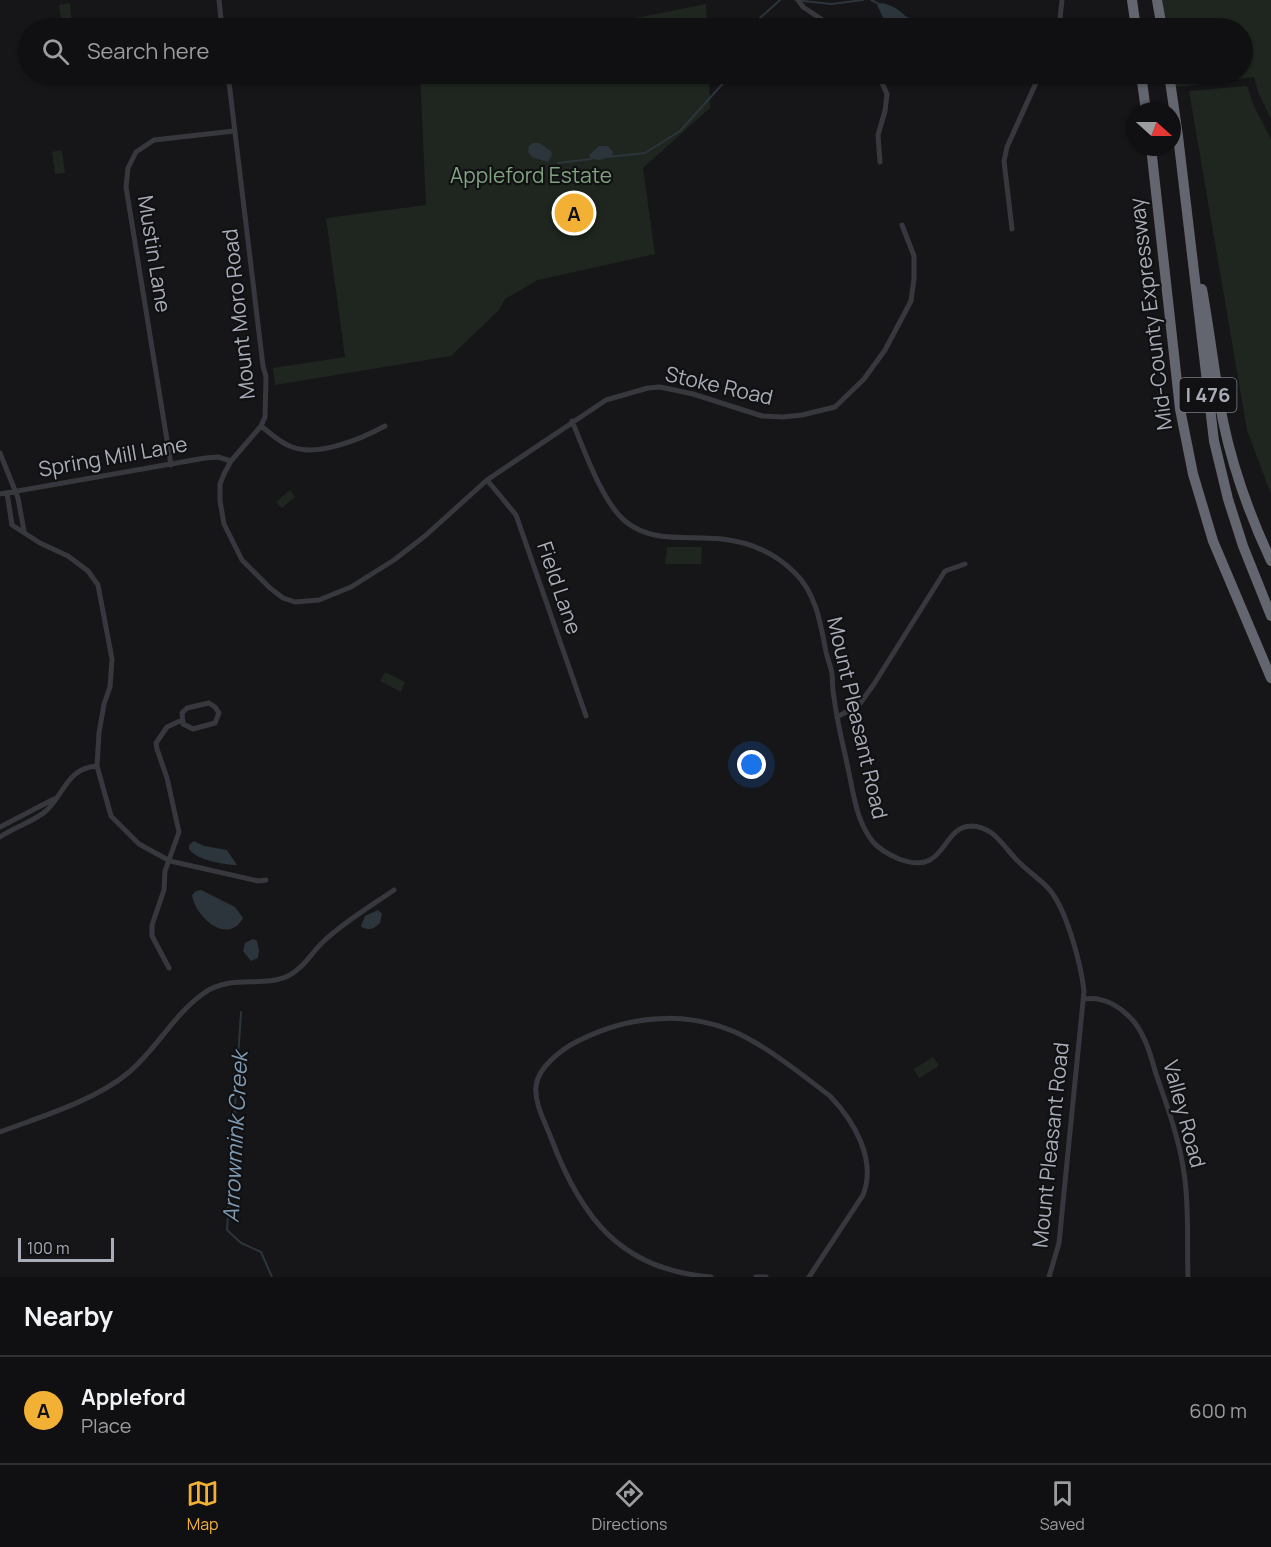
<!DOCTYPE html>
<html lang="en">
<head>
<meta charset="utf-8">
<style>
	body { margin:0; font-family:Manrope,sans-serif; background:#19191b; color:#f1f3f6 }
	.compass { position:absolute; left:1127px; top:102px; width:54px; height:54px; border-radius:50%; background:#101012; box-shadow:0 2px 4px #0004; rotate:111deg }
	.scale { position:absolute; left:18px; bottom:15px; width:96px; box-sizing:border-box; padding-left:6px; border:3px solid #a8adb8; border-top:0; font-size:16px; line-height:21px; white-space:nowrap; color:#a8adb8; -webkit-text-stroke:4px #111113; paint-order:stroke }
	.you { position:absolute; left:752px; top:765px; width:21px; height:21px; margin:-15px; border:4px solid #fff; border-radius:50%; background:#1a73e8; box-shadow:0 0 0 9px #1a73e833 }
	.badge { display:grid; place-items:center; width:39px; height:39px; border-radius:50%; background:#f2b134; color:#111; font-size:20px; font-weight:700 }
	.pin { position:absolute; translate:-50% -50%; border:3px solid #fff; box-shadow:0 2px 6px #0006 }
	.list { margin:0; padding:0; list-style:none }
	h2 { display:flex; justify-content:space-between; align-items:center; height:78px; margin:0; padding:0 24px; font-size:26px }
	h2 small { font-size:20px; font-weight:400; color:#9c9d9f }
	.list li { display:grid; grid-template-columns:39px 1fr auto; gap:18px; align-items:center; box-sizing:border-box; height:108px; padding:0 24px; border-top:2px solid #303032 }
	.list b { display:block; font-size:22px; white-space:nowrap }
	.list p { margin:0; font-size:20px; white-space:nowrap; color:#9c9d9f }
	.list em { font-size:20px; font-style:normal; color:#9c9d9f }
	.icon { flex:none; width:33px; height:33px; fill:none; stroke:currentColor; stroke-width:2; stroke-linecap:round; stroke-linejoin:round }
	.map { position:relative; flex:none; width:1271px; height:1277px; overflow:hidden }
	.search { position:absolute; background:#101012; box-shadow:0 2px 4px #0004; left:18px; right:18px; top:18px; height:66px; display:flex; align-items:center; gap:15px; box-sizing:border-box; padding:0 21px; border-radius:33px; color:#9c9d9f; font-size:22px }
	.sheet { height:186px; background:#101012 }
	nav { display:flex; justify-content:space-around; align-items:center; box-sizing:border-box; height:84px; border-top:2px solid #303032; background:#101012; font-size:16px; color:#9c9d9f }
	nav a { display:grid; justify-items:center; gap:3px }
	nav .on { color:#f2b134 }
	.map>svg:first-child { display:block }
	.green { fill:#1e261f }
	.water { fill:#2c353c }
	.lines { fill:none; stroke-linecap:round; stroke-linejoin:round }
	.stream { stroke:#2c353c; stroke-width:2 }
	.minor { stroke:#37383d; stroke-width:5 }
	.motorway { stroke:#63666e; stroke-width:10 }
	.labels { text-anchor:middle; stroke-width:4.5; stroke-linejoin:round; paint-order:stroke }
	.shield { fill:#111113; stroke:#7b7e86; stroke-width:1.5 }
	.shield-label { font-size:20px; font-weight:bold; fill:#a8adb8 }
	.park-label { font-size:21px; fill:#7fa381; stroke:#111113 }
	.street-label { font-size:21px; fill:#a8adb8; stroke:#111113 }
	.water-label { font-size:22px; font-style:italic; fill:#7f9bb3; stroke:#111113 }
</style>
</head>
<body>
<div class="map">
<svg width="1271" height="1277" viewBox="0 0 1271 1277">
	<rect width="100%" height="100%" fill="#161618"/>
	<path class="green" d="M1158,0H1271V119L1258,92L1254,77L1171,88L1169,74H1242V28H1162Z
		M70,3L72,26L62,27L59,5Z
		M706,4L707,28H586Z
		M420,74H709L710,108L643,168L655,254L538,280L505,299L499,310L451,356L275,385L273,368L345,357L326,218L426,205Z
		M1247,86L1254,106L1271,139V494L1247,430L1189,91Z
		M62,150L65,173L55,174L52,152Z
		M290,490L295,497L282,508L276,502Z
		M667,547H702L701,564H665Z
		M385,672L405,682L401,692L380,681Z
		M933,1057L939,1066L919,1078L914,1069Z"/>
	<path class="water" d="M881,3C894,5 910,15 910,28H888L877,5Z
		M533,143H539L551,151L552,155L548,162L532,157L528,152L529,146Z
		M599,146H608L613,152L612,156L600,160L591,159L589,155Z
		M194,841L204,846L227,850L237,865C225,865 196,860 189,849V845Z
		M201,890L235,907L243,918C228,946 195,917 192,895L196,891Z
		M378,910L382,914L380,923C375,928 368,932 361,926L365,916Z
		M253,939L257,941L259,950L258,958L251,961L243,951L245,943Z"/>
	<g class="lines">
		<path class="stream" d="M795,0L831,4L863,0
			M871,0L879,4
			M903,16L926,28
			M749,28L780,0
			M608,157L645,153L680,131L727,79L730,74
			M558,163L591,159
			M241,1012L227,1230L241,1243L261,1252L272,1277"/>
		<path class="minor" d="M219,0L222,28
			M798,0L803,7L835,28
			M1059,28L1062,0
			M228,74L263,366L266,377L265,417L261,426L231,461L224,474L220,484V501L224,524L242,560L270,588L283,598L295,602L319,600L351,587L394,560L425,536L487,480L606,400L648,388L660,387L693,394L762,416L783,417L802,415L835,407L864,379L885,350L911,301L914,279V256L902,225
			M878,74L887,94L885,111L878,135L880,162
			M1012,229L1004,161L1007,147L1040,74
			M572,421C584,449 602,502 625,521C652,544 690,535 722,539C750,542 775,553 795,573C816,593 821,625 826,652C828,660 831,667 832,674C833,682 832,690 834,697C837,723 844,748 849,773C854,797 857,822 873,842C880,850 890,855 899,859C947,877 940,827 971,826C992,826 1002,844 1014,857C1024,869 1038,877 1048,888C1066,907 1081,964 1084,991L1059,1243L1049,1277
			M261,426C271,434 280,443 292,447C318,457 361,439 385,426
			M0,453L18,498L24,531
			M171,465L126,187L128,168L136,152L154,140L234,131
			M487,480L516,515L586,716
			M7,493L12,525L40,543L68,556L88,571L98,585L112,659L110,687L104,704L99,733L97,766L111,816L139,844L170,861L258,881L266,880
			M0,494L205,458L218,457L231,461
			M209,703L215,707L219,713L215,723L193,729L183,724L182,713L187,708Z
			M837,717L859,705L874,684L945,571L965,564
			M0,827L54,799
			M0,837C14,827 33,822 46,811C65,793 67,768 97,766
			M169,968L152,936V925L164,890L165,871L179,832L167,778L157,749L156,743L167,727L182,720
			M1084,999C1104,996 1122,1007 1135,1023C1146,1038 1151,1056 1156,1074C1168,1108 1181,1144 1185,1180C1189,1213 1187,1245 1188,1277
			M0,1132C40,1117 96,1100 128,1073C157,1049 173,1015 204,993C231,974 263,988 288,976C304,968 311,953 324,941C344,922 371,906 394,890
			M711,1277C621,1270 581,1218 551,1138C545,1122 534,1103 536,1086C538,1067 562,1049 578,1041C635,1012 700,1009 756,1043C782,1058 806,1078 830,1096C854,1121 877,1160 863,1195L809,1277
			M756,1277H766"/>
		<path class="motorway" d="M1132,0L1136,28
			M1157,0L1162,28
			M1141,74L1146,111
			M1169,74L1178,136L1214,441L1228,499L1243,546L1271,616
			M1151,147L1180,409L1193,474L1213,541L1271,678
			M1202,289C1210,333 1215,378 1223,421C1233,469 1250,516 1271,561"/>
	</g>
	<g class="labels">
		<rect class="shield" x="1179.5" y="378" width="57" height="34" rx="4.5"/>
		<g class="shield-label">
			<text x="1208" y="402">I 476</text>
		</g>
		<g class="park-label">
			<text x="531" y="183">Appleford Estate</text>
		</g>
		<g class="street-label">
			<text transform="translate(154 254) rotate(81)" y="7">Mustin Lane</text>
			<text transform="translate(239 314) rotate(-96)" y="7">Mount Moro Road</text>
			<text transform="translate(1151 314) rotate(-97)" y="7">Mid-County Expressway</text>
			<text transform="translate(719 386) rotate(13)" y="7">Stoke Road</text>
			<text transform="translate(113 457) rotate(-10)" y="7">Spring Mill Lane</text>
			<text transform="translate(559 588) rotate(71)" y="7">Field Lane</text>
			<text transform="translate(857 718) rotate(77)" y="7">Mount Pleasant Road</text>
			<text transform="translate(1184 1114) rotate(75)" y="7">Valley Road</text>
			<text transform="translate(1051 1145) rotate(-84)" y="7">Mount Pleasant Road</text>
		</g>
		<g class="water-label">
			<text transform="translate(235 1137) rotate(-87)" y="8">Arrowmink Creek</text>
		</g>
	</g>
</svg>
<svg class="compass" viewBox="-18 -18 36 36"><path d="M0-13l5 13h-10z" fill="#e53935"/><path d="M0 13l5-13h-10z" fill="#9c9d9f"/></svg>
<div class="scale">100 m</div>
<div class="you"></div>
<div class="pin badge" style="left:574px;top:213px">A</div>
<div class="search"><svg class="icon" aria-label="search" viewBox="0 0 24 24"><circle cx="10" cy="10" r="6"/><path d="M15 15l6 6"/></svg>Search here</div>
</div>
<section class="sheet">
<h2>Nearby<small></small></h2>
<ul class="list">
<li><span class="badge">A</span><div><b>Appleford</b><p>Place</p></div><em>600 m</em></li>
</ul>
</section>
<nav>
<a class="on"><svg class="icon" aria-label="map" viewBox="0 0 24 24"><path d="M3 6l6-2 6 2 6-2v14l-6 2-6-2-6 2zM9 4v14M15 6v14"/></svg>Map</a>
<a><svg class="icon" aria-label="directions" viewBox="0 0 24 24"><path d="M12 3l9 9-9 9-9-9zM9 14v-3h6M13 9l2 2-2 2"/></svg>Directions</a>
<a><svg class="icon" aria-label="saved" viewBox="0 0 24 24"><path d="M7 4h10v16l-5-4-5 4z"/></svg>Saved</a>
</nav>
</body>
</html>
